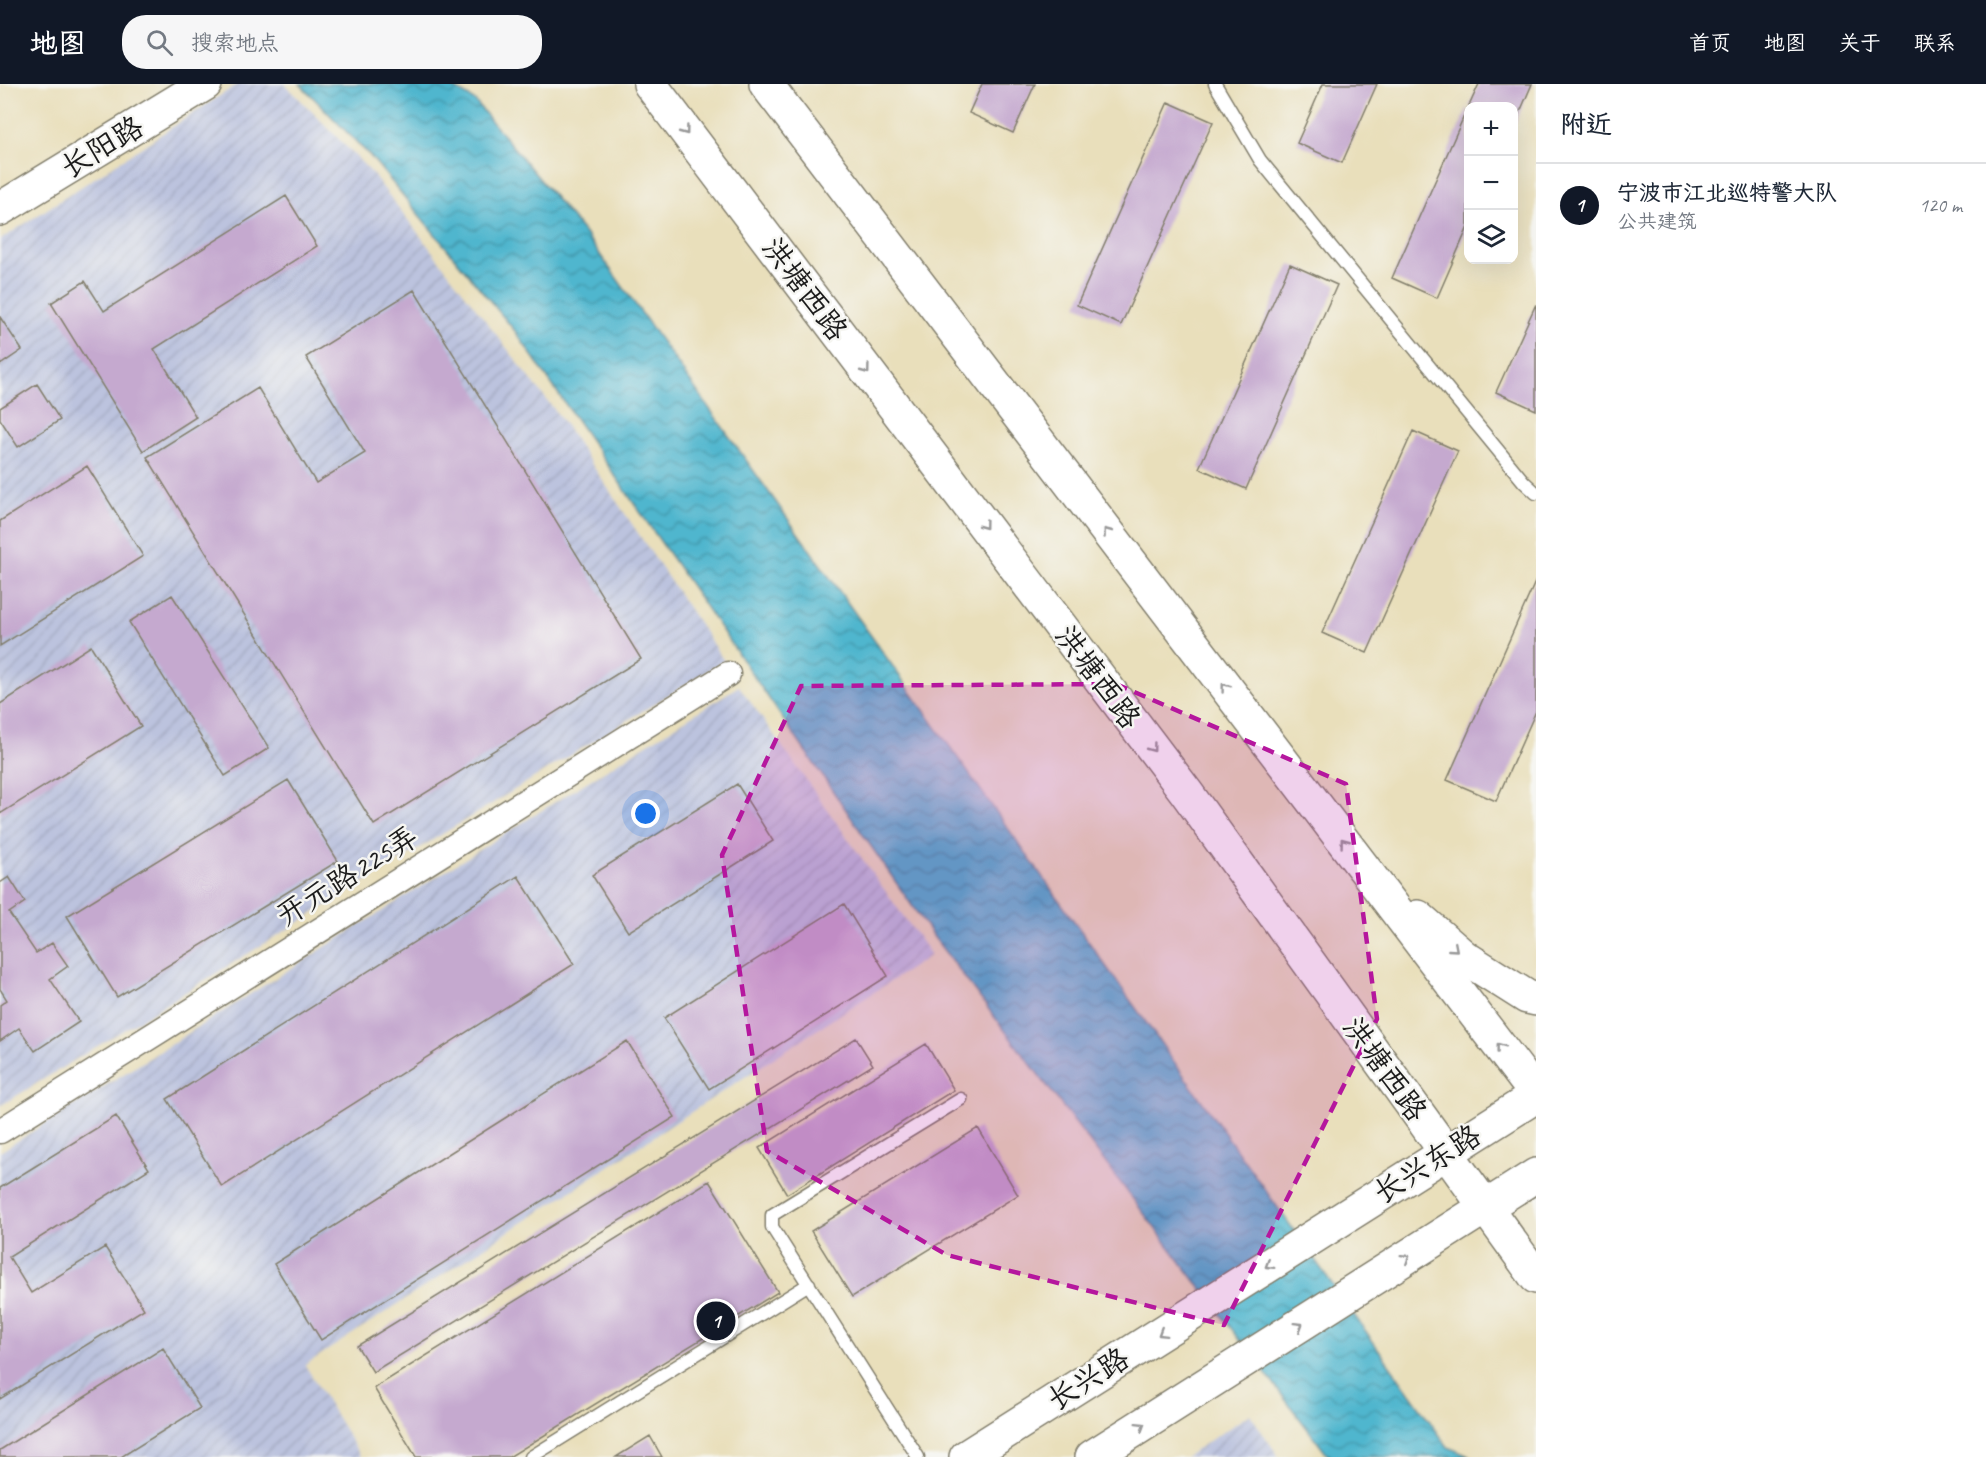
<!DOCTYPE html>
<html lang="zh">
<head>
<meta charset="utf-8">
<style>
	body { margin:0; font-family:Caveat,"LXGW WenKai TC",sans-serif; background:#f6f6f7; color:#1f2937 }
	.controls { position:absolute; right:18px; top:18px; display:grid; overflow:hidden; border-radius:12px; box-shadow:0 6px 24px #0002 }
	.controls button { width:54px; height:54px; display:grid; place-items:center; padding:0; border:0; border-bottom:2px solid #e0e1e3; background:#fff; color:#1f2937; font:30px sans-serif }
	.you { position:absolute; left:646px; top:730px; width:21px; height:21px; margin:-15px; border:4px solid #fff; border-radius:50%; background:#1a73e8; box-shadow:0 0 0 9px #1a73e833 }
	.badge { display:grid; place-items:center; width:39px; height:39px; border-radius:50%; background:#111827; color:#fff; font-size:20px; font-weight:700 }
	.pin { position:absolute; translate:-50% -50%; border:3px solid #fff; box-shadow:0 2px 6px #0006 }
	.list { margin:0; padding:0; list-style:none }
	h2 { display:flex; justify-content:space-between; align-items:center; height:78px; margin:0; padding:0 24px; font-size:26px }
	h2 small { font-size:20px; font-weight:400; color:#747a83 }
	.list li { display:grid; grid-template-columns:39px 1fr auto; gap:18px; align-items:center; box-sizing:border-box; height:84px; padding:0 24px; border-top:2px solid #e0e1e3 }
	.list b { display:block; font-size:22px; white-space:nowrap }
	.list p { margin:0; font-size:20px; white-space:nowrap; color:#747a83 }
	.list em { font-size:20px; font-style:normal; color:#747a83 }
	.icon { flex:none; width:33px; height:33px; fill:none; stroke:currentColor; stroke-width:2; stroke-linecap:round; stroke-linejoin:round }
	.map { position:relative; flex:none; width:1536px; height:1373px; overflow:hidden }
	header { display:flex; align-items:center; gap:36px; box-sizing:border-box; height:84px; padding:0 30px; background:#111827; color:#fff }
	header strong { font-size:28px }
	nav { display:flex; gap:33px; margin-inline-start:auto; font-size:21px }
	.search { width:420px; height:54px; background:#f6f6f7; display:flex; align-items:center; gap:15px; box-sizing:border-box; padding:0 21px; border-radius:24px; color:#747a83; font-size:22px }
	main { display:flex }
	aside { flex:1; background:#fff }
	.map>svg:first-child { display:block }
	.industrial { fill:url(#industrial-furrows) }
	.water { fill:url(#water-waves); stroke:#366975; stroke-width:1.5 }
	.building { fill:#c5a9cf }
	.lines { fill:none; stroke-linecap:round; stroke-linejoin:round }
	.service-casing { stroke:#827e6c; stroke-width:15 }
	.minor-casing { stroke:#827e6c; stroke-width:27 }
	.secondary-casing { stroke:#827e6c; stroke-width:36 }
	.service { stroke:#fff; stroke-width:12 }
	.minor { stroke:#fff; stroke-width:24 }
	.secondary { stroke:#fff; stroke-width:33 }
	.oneway { stroke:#999 }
	.marked { fill:#b5179e; fill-opacity:0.2; stroke:#b5179e; stroke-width:4.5; stroke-dasharray:12 8; stroke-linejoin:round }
	.labels { text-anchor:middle; stroke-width:5; stroke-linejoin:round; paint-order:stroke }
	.street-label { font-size:30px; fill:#1c1c1c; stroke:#f6f6f2 }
</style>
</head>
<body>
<header>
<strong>地图</strong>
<div class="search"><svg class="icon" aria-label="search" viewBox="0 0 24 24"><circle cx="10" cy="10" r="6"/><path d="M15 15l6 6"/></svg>搜索地点</div>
<nav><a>首页</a><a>地图</a><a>关于</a><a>联系</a></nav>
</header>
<main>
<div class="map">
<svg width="1536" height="1373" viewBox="0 0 1536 1373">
	<defs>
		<pattern id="industrial-furrows" width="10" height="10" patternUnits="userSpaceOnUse" patternTransform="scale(1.5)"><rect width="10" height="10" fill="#bcc3de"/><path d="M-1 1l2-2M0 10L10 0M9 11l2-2" fill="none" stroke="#a1a7be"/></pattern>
		<pattern id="water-waves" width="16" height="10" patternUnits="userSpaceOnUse" patternTransform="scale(1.5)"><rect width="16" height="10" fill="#4fb6ce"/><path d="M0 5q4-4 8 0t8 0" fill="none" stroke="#4193a6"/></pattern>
	</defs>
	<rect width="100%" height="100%" fill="#f6f6f2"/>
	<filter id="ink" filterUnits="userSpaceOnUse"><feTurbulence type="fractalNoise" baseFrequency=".0167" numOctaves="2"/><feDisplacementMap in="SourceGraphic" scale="12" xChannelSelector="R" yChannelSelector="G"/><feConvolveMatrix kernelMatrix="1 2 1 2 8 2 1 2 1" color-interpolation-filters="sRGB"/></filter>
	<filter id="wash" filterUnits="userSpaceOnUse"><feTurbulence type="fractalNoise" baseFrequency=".008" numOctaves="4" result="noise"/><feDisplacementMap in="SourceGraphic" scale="24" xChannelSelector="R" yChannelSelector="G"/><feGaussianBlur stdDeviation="1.35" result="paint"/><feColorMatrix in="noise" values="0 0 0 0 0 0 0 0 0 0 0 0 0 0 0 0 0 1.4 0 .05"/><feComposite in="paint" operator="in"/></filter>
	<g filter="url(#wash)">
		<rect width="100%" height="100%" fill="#e9dfbb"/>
		<path class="industrial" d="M238,0H285L371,88L560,333L724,577L0,1022V156Z
			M739,602L931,871L305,1281L361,1373H0V1068Z
			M1250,1330L1279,1373H1185Z"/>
		<path class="water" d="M300,0H448L474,16L586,151L1448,1363L1471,1373H1329L933,852L515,247L372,74Z"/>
		<g id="blocks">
			<path class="building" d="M982,0H1035L1013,49L969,29Z
				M1323,0H1377L1342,79L1297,59Z
				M1479,0H1532L1514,42V22H1469Z
				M1168,18L1213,38L1121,241L1077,221Z
				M1468,23V143L1437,214L1392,194Z
				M286,112L317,162L154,265L196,333L143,367L51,219L85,197L104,227Z
				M1290,180L1337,201L1246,405L1199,384Z
				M414,206L641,575L374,741L147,373L258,304L316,399L365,369L306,273Z
				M1536,220V326L1496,308Z
				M0,233L22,266L0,281Z
				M37,300L60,336L18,363L0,335V324Z
				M1413,347L1458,367L1367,569L1322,549Z
				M87,382L143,472L0,562V437Z
				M1536,496V627L1496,717L1447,696Z
				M172,511L269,664L225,692L129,538Z
				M91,562L141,642L0,730V620Z
				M288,696L338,777L117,913L67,832Z
				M737,700L773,757L628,848L592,791Z
				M518,792L574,880L222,1103L167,1015Z
				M9,793L25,818L9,829L36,869L52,859L68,882L50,895L79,938L35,967L19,944L0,957V921L7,916L0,905V799Z
				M844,820L888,892L709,1005L664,934Z
				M856,954L873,981L373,1288L357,1262Z
				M627,957L675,1033L321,1256L274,1180Z
				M926,960L954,1006L787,1110L759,1064Z
				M116,1032L149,1085L9,1173L31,1209L105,1163L144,1225L0,1315V1104Z
				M978,1044L1018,1111L852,1213L811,1147Z
				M709,1097L778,1208L509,1373H416L374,1304Z
				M163,1264L200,1324L121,1373H0V1366Z
				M650,1352L662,1373H616Z"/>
		</g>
	</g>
	<g filter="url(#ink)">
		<use href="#blocks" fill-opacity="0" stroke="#827e6c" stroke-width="1.5"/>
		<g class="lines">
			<g class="service-casing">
				<path id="service" d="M1215,0L1260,76L1524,398L1536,409
					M531,1373L809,1200
					M918,1373L772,1143V1131L961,1015"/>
			</g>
			<g class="minor-casing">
				<path id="minor" d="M0,1047L728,590"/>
			</g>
			<g class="secondary-casing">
				<path id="secondary" d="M650,0L1186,708L1536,1193
					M766,0L1536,1010
					M0,125L205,0
					M1418,833L1464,873L1527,913L1536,915
					M966,1373L1536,1012
					M1092,1373L1536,1091"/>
			</g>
			<use href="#service" class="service"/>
			<use href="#minor" class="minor"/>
			<use href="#secondary" class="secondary"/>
		</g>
		<defs><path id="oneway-chevron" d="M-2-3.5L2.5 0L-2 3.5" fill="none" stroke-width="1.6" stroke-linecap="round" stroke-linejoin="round" transform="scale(1.5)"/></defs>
		<g class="oneway">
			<use href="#oneway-chevron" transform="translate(685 47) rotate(53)"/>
			<use href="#oneway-chevron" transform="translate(866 286) rotate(53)"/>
			<use href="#oneway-chevron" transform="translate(984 441) rotate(53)"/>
			<use href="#oneway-chevron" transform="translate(1107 448) rotate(-127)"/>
			<use href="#oneway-chevron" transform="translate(1225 603) rotate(-127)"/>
			<use href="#oneway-chevron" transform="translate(1152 664) rotate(53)"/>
			<use href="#oneway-chevron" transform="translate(1344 758) rotate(-127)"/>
			<use href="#oneway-chevron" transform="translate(1454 864) rotate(41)"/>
			<use href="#oneway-chevron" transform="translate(1500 963) rotate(-127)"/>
			<use href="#oneway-chevron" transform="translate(1406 1174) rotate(-32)"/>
			<use href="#oneway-chevron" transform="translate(1269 1181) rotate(148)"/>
			<use href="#oneway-chevron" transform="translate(1299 1242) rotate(-32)"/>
			<use href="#oneway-chevron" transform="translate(1162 1249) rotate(148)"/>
			<use href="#oneway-chevron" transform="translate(1141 1342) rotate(-32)"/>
		</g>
	</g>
	<path class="marked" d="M1116,600L1346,700L1377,935L1224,1241L947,1171L767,1067L722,771L801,602Z"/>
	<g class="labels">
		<g class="street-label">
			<text transform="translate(102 63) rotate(-31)" y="10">长阳路</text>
			<text transform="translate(805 205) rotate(53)" y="10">洪塘西路</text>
			<text transform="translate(1098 593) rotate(53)" y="10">洪塘西路</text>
			<text transform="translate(347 792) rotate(-32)" y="10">开元路225弄</text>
			<text transform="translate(1385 985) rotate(54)" y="10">洪塘西路</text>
			<text transform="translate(1427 1080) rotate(-32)" y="10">长兴东路</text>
			<text transform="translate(1088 1295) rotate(-32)" y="10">长兴路</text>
		</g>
	</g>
</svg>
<div class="controls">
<button>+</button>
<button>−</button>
<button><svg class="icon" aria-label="layers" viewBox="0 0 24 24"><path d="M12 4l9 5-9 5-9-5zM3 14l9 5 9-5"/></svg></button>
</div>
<div class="you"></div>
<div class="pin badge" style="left:716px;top:1237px">1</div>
</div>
<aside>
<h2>附近<small></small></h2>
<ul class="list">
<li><span class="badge">1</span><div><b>宁波市江北巡特警大队</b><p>公共建筑</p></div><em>120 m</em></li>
</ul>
</aside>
</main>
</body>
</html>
